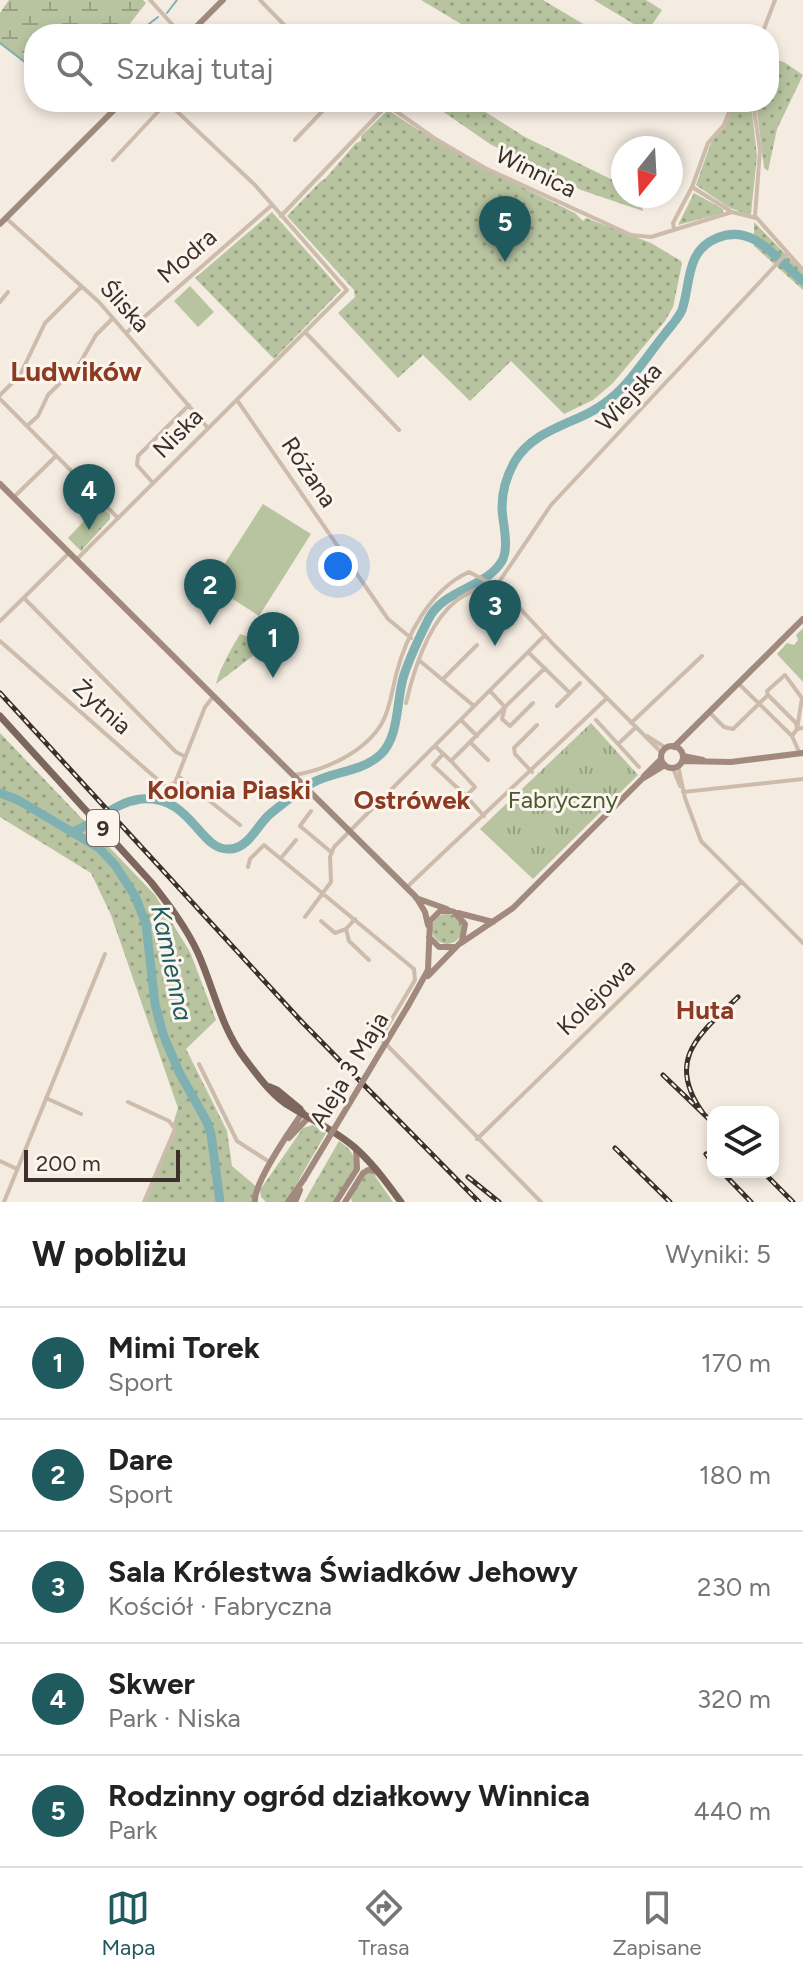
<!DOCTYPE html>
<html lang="pl">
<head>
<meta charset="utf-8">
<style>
	body { margin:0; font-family:Figtree,sans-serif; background:#f2f2f2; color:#222 }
	.controls { position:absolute; right:24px; bottom:24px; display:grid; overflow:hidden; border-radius:16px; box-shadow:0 4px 12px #0003 }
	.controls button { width:72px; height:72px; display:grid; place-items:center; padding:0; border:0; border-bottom:2px solid #e0e0e0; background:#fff; color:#222; font:40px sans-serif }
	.compass { position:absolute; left:611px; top:136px; width:72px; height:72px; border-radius:50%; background:#fff; box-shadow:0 4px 12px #0003; rotate:198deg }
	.scale { position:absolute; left:24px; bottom:20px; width:156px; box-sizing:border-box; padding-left:8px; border:4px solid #3b302b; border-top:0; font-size:22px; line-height:28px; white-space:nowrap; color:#3b302b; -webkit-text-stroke:6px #fbf5ee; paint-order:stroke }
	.you { position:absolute; left:338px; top:566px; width:28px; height:28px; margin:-20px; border:6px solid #fff; border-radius:50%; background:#1a73e8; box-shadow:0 0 0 12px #1a73e833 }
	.badge { display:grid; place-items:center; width:52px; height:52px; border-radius:50%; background:#1f5a5e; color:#fff; font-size:26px; font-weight:700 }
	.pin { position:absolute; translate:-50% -66px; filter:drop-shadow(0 2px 4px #0008) }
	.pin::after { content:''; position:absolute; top:42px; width:28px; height:24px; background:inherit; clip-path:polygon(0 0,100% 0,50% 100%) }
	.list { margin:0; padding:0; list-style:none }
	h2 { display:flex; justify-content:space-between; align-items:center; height:104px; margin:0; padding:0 32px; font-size:34px }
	h2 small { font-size:26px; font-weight:400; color:#767676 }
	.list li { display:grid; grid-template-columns:52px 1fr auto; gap:24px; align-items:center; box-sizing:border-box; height:112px; padding:0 32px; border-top:2px solid #e0e0e0 }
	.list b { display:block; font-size:30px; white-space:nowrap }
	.list p { margin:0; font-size:26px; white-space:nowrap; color:#767676 }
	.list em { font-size:26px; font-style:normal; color:#767676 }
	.icon { flex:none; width:44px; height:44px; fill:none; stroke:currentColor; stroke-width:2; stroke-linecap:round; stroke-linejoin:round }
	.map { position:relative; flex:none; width:803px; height:1202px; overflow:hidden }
	.search { position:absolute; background:#fff; box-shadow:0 4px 12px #0003; left:24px; right:24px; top:24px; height:88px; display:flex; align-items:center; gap:20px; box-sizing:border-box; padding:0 28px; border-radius:32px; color:#767676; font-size:30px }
	.sheet { height:664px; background:#fff }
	nav { display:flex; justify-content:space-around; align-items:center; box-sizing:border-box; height:112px; border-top:2px solid #e0e0e0; background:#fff; font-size:22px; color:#767676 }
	nav a { display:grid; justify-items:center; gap:4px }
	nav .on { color:#1f5a5e }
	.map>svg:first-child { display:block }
	.grass { fill:url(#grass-dots) }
	.wetland { fill:url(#wetland-marsh) }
	.park { fill:url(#park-tufts) }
	.pitch { fill:#b8c4a0 }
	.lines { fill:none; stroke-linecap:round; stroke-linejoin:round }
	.stream { stroke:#7fb0b2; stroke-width:2 }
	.river { stroke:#7fb0b2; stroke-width:9 }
	.street { stroke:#cdbbac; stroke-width:4 }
	.secondary { stroke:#a18a7d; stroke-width:6 }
	.primary { stroke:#7d675c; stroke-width:7 }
	.rail-casing { stroke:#3b302b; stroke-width:5 }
	.rail { stroke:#fbf5ee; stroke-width:2; stroke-dasharray:6; stroke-linecap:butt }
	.secondary-bridge { stroke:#a18a7d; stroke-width:6 }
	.labels { text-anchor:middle; stroke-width:6; stroke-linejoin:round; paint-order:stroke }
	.shield { fill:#fbf5ee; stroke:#756b66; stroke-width:2 }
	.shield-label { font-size:22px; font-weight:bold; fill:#3b302b }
	.street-label { font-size:24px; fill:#3b302b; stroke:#fbf5ee }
	.park-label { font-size:24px; fill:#4a5a2e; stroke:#fbf5ee }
	.neighbourhood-label { font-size:26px; font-weight:bold; fill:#8c3b22; stroke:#fbf5ee }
	.water-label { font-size:26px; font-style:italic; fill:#1f5a5e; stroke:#fbf5ee }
	.quarter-label { font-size:28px; font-weight:bold; fill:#8c3b22; stroke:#fbf5ee }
</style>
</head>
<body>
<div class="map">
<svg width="803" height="1202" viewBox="0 0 803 1202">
	<defs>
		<pattern id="grass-dots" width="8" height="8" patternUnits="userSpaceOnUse" patternTransform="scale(2)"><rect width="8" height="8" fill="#b8c4a0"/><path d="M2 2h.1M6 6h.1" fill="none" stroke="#97a083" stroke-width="1.8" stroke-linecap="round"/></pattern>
		<pattern id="wetland-marsh" width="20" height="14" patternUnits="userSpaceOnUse" patternTransform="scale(2)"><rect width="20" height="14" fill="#b8c4a0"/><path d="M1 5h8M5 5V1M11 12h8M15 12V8" fill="none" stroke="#97a083"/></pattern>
		<pattern id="park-tufts" width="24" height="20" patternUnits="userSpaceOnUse" patternTransform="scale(2)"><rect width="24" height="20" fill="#b8c4a0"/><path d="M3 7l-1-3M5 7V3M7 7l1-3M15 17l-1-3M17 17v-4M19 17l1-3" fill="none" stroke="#97a083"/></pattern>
	</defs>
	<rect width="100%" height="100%" fill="#f4ebe1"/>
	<path class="grass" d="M421,0H543L600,34H478Z
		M594,0H646L662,10L647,32Z
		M769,59L784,62L803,75L777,129L768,171L764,168L756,102H769Z
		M429,102H470L525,137L623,185V196H639L643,211L581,190L490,144Z
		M735,102H751L757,156L751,214L749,215L728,207L696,185L712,140L725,127Z
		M388,110C448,151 510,182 575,213L583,221L586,218L651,243L681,261L682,264L673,307L665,321L613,383L593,400L564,414L511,361L470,401L423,355L398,378L338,313L355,297L354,290L287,216L320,182L325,179L356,143L361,141V136Z
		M694,193L723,209V213L678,225Z
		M272,212L341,290L274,359L195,278Z
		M754,222L803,272V290L754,246Z
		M240,634L266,642V646L216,684C220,668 230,651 240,634Z
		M0,733L155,895L190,952L216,1020L186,1049L227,1131L232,1166L257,1187L255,1202H147L145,1200L175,1129L173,1124L178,1108L111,915L91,873L0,817Z
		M432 929a15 15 0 1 1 30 0a15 15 0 1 1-30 0Z
		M313,1125L326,1133L286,1202H266L261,1197L260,1190L303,1128Z
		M339,1141C369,1161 350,1178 335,1202H304Z
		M366,1171L379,1172L375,1176L393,1202H352L351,1198Z"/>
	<path class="wetland" d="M9,0H143L146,3L122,34H51L45,31L43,34H34V46L23,54L33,61L34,70L0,44V13Z"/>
	<path class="park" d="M100,504L110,514V519L81,551L68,538Z
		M591,723L638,775L533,879L480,829Z"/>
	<path class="pitch" d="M190,286L214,312L198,327L174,301Z
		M263,504L311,534L259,616L211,585Z
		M803,628V682L777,654L787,643L794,645L798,640L796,635Z
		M591,727L605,743L580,766L566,750Z"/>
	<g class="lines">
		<path class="stream" d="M167,13L177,0
			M136,34L158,17
			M0,43L26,63L27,61"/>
		<path class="river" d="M0,793L18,800L99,848L115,865L135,896L146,924L155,1004L163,1034L179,1072L207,1122L211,1134L220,1202
			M71,832C98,824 111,803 141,799C192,794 199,852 230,849C249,848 257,825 270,814C281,805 301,789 314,782C335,771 361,772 380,755C400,737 396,699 404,675C410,657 419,638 428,620C443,589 485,589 502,561C510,546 502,522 502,507C502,490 507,475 515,461C536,426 581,424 610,399C631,382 647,356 664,335C670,327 678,319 682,310C691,284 685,251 717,238C755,222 778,262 803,281"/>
		<path class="street" d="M150,0L181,34
			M260,0L293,34
			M762,34L775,0
			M383,102L434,138L485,168L631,235L651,237L732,212
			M753,102L760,150L755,216L803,270
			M295,140L331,102
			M692,187L732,212L756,218
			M281,216L387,105
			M6,218L99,302L208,428
			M674,229L673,223L692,187L708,143L724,125L733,102
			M0,302L8,292
			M305,332L399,430
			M126,333L272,205
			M0,395L20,375L45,323L81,287
			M0,399L118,518
			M237,400L388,619L411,638
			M27,426L38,416L48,395L80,363L96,335L113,318
			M153,483L137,465L138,456L189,405
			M14,497L56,456
			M76,560L347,290L255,185L167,102L113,160
			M497,585L551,505L787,253
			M24,598L176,752L184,756
			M0,621L69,553
			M0,641L166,787L175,783L205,707L213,697
			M528,652L570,693L557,706
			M420,661L474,706
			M443,679L477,645
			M739,684L792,736L800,754
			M570,693L580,683
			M768,695L767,691L785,675L802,698L797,729L792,736
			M406,703C414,669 428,623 456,601C467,592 480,589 489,581
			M533,703L510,726L502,719L505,707L545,668
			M710,713L724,727L733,729L768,695L796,723L797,729L803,728
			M461,720L477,736
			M596,720L618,744L635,728
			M631,723L702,656
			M647,736L666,748
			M470,742L488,760
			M618,744L639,767
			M435,746L451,761L505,707L490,691
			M443,754L433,765L466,796
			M451,761L475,787L466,796L484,816
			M678,766L685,798L701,841L803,943
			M673,768L680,786
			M532,772L515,754L514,748L537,725
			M294,775C326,770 365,752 382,723C390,709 392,691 396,675C406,635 431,589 469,572L502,589L554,645L662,753
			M178,776L240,825
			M683,792L803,779
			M311,811L300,826L331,852
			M281,858L296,840
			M248,867L250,859L264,845L414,969L415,980L384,1032L383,1041L541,1202
			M407,887L607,698
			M305,917L331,882L330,857L334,847L545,635
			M355,919L346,929L349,941L369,960
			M321,921L335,933L346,929
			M199,1064L237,1141L271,1163
			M46,1098L81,1114
			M128,1102L169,1121L175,1129L144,1202
			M477,1139L741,882
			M0,1161L17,1169
			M4,1202L105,954"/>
		<path class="secondary" d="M189,34L223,0
			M0,224L122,102
			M0,484L416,897L425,912L428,925
			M661 757a11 11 0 1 1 22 0a11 11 0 1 1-22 0Z
			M674,747L803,619
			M683,756L703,760
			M682,761L731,762L803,753
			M644,776L661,759
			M416,898L447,909
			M458,913L493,922
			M429,937L439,947H456
			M461,943L513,908L642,779L665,765
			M428,976L462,941L465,924L454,912
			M408,1006L428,970L430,921L440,911H451
			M289,1138L310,1116
			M255,1202C253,1184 291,1129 303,1112
			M288,1202L304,1179
			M295,1202L300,1190
			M336,1202L357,1169L356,1148
			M345,1202L363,1173L368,1170L377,1171"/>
		<path class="primary" d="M0,716L151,882C169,905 186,927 198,953C214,989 221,1028 245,1059C258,1076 273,1097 291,1107C312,1120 334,1130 353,1146C372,1162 386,1182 401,1202
			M270,1087L277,1090L300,1109"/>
		<g class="rail-casing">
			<path id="rail" d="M0,693L302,1022L479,1202
				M663,1075L713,1123
				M703,1113C664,1059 701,1033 738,997
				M615,1148L670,1202
				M706,1154L713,1163
				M722,1172L751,1202
				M763,1172L793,1202
				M468,1177L499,1202"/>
		</g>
		<use href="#rail" class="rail"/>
		<path class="secondary-bridge" d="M304,1179L408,1006"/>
	</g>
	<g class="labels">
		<rect class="shield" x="87" y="810" width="32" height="36" rx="6"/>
		<g class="shield-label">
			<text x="103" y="836">9</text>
		</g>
		<g class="street-label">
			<text transform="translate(536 172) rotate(26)" y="8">Winnica</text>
			<text transform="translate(187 256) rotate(-41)" y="8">Modra</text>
			<text transform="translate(125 306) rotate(48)" y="8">Śliska</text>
			<text transform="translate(629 397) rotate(-47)" y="8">Wiejska</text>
			<text transform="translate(178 433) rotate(-45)" y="8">Niska</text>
			<text transform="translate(309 472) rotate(56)" y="8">Różana</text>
			<text transform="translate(102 707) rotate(42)" y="8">Żytnia</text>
			<text transform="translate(596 997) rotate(-44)" y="8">Kolejowa</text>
			<text transform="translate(349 1070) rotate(-59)" y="8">Aleja 3 Maja</text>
		</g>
		<g class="park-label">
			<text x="563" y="808">Fabryczny</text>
		</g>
		<g class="neighbourhood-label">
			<text x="229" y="799">Kolonia Piaski</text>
			<text x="412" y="809">Ostrówek</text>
			<text x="705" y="1019">Huta</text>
		</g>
		<g class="water-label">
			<text transform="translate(172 963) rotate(78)" y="9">Kamienna</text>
		</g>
		<g class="quarter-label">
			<text x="76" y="381">Ludwików</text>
		</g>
	</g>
</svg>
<div class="controls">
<button><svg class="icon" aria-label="layers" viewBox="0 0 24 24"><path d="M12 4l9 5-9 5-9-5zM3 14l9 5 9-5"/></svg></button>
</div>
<svg class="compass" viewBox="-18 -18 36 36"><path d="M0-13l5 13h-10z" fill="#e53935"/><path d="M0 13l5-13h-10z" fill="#767676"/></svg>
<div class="scale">200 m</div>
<div class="you"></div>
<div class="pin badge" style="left:273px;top:678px">1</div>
<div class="pin badge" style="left:210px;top:625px">2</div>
<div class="pin badge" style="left:495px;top:646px">3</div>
<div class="pin badge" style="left:89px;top:530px">4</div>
<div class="pin badge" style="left:505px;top:262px">5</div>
<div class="search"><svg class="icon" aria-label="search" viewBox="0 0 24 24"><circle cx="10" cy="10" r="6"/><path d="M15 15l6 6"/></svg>Szukaj tutaj</div>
</div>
<section class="sheet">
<h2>W pobliżu<small>Wyniki: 5</small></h2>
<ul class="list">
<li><span class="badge">1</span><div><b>Mimi Torek</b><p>Sport</p></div><em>170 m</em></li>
<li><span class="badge">2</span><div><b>Dare</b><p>Sport</p></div><em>180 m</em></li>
<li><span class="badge">3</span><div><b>Sala Królestwa Świadków Jehowy</b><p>Kościół · Fabryczna</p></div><em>230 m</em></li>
<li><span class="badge">4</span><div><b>Skwer</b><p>Park · Niska</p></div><em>320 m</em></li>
<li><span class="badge">5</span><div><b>Rodzinny ogród działkowy Winnica</b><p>Park</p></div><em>440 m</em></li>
</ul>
</section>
<nav>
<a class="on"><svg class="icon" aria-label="map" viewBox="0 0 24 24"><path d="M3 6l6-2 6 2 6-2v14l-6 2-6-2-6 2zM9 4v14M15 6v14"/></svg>Mapa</a>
<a><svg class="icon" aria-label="directions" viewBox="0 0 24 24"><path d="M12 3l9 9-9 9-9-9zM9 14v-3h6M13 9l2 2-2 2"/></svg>Trasa</a>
<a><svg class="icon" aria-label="saved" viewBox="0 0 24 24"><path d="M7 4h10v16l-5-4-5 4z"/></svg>Zapisane</a>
</nav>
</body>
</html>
